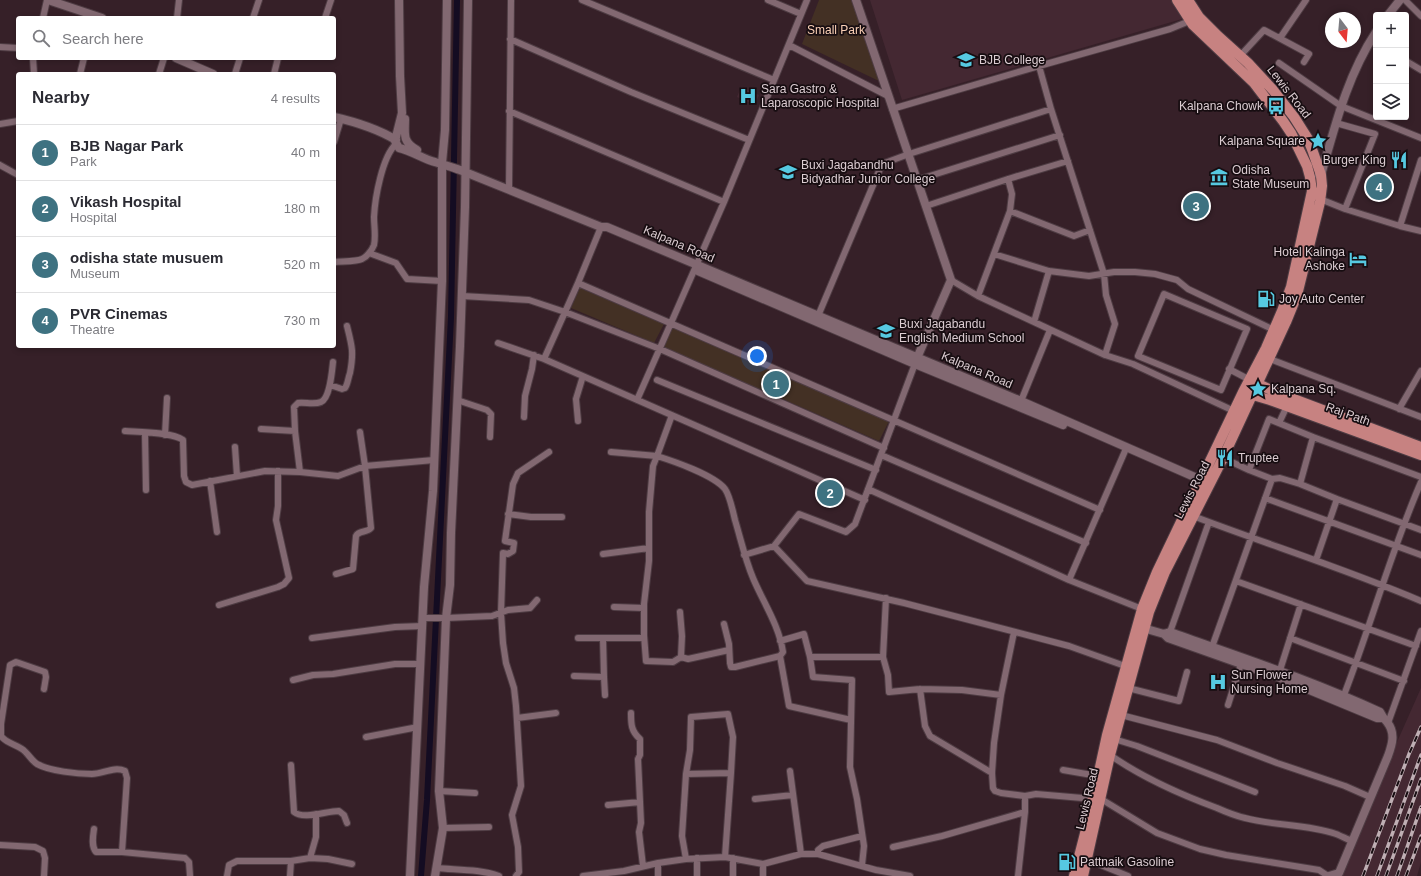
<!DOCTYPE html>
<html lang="en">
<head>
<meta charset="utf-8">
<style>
	body { margin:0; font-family:Helvetica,sans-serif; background:#f2f2f3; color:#2b2b33 }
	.controls { position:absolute; right:12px; top:12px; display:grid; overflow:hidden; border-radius:4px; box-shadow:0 2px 6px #0003 }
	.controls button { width:36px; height:36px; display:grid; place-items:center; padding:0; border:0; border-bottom:1px solid #e1e1e2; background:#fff; color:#2b2b33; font:20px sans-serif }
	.compass { position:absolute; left:1325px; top:12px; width:36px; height:36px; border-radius:50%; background:#fff; box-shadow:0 2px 6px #0003; rotate:164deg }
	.you { position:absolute; left:757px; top:356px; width:14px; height:14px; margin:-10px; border:3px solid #fff; border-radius:50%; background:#1a73e8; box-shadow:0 0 0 6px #1a73e833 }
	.badge { display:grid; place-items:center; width:26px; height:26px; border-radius:50%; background:#3e7281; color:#fff; font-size:13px; font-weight:700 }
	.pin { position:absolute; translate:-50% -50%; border:2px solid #fff; box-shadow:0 1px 4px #0006 }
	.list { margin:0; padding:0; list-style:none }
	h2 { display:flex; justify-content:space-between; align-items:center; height:52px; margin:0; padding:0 16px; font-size:17px }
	h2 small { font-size:13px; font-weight:400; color:#7c7c81 }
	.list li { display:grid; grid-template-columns:26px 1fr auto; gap:12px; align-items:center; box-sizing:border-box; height:56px; padding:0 16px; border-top:1px solid #e1e1e2 }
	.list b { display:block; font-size:15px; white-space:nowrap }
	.list p { margin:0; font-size:13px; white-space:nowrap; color:#7c7c81 }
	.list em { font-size:13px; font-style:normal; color:#7c7c81 }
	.icon { flex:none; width:22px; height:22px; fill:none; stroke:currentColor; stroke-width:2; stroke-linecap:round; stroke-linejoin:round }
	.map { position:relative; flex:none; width:1421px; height:876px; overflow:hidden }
	.search { position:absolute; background:#fff; box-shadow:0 2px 6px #0003; left:16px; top:16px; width:320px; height:44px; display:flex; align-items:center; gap:10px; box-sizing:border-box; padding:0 14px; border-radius:4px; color:#7c7c81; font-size:15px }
	.panel { position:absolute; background:#fff; box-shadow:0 2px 6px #0003; left:16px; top:72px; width:320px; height:276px; border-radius:4px }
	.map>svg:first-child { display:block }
	.built { fill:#442832 }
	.green { fill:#433024 }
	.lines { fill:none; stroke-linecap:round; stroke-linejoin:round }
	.canal { stroke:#140c22; stroke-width:6 }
	.minor-casing { stroke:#4e3c43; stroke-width:8 }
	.tertiary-casing { stroke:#4e3c43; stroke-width:10 }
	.primary-casing { stroke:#4e3c43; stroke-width:12 }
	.minor { stroke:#826871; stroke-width:6 }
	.tertiary { stroke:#826871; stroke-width:8 }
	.primary { stroke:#c78281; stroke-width:10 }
	.rail-casing { stroke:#bfafb4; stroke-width:3.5 }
	.rail { stroke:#170d11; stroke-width:2; stroke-dasharray:6; stroke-linecap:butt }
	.labels { text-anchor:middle; stroke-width:3.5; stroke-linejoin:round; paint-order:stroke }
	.park-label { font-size:12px; fill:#fad0b6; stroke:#170d11 }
	.poi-label { font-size:12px; fill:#dccdd2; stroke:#170d11; text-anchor:start }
	.street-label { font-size:12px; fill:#dccdd2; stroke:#170d11 }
</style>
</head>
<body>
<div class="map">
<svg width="1421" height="876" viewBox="0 0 1421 876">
	<rect width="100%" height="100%" fill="#362028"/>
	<path class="built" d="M870,0H1172L1182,19L902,100Z
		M741,87L759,95L755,105L737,97Z
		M1421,688V862L1417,876H1342L1366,812Z"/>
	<path class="green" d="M819,0H855L881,82L802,44Z
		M580,288L664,324L654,343L571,308Z
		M672,327L889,421L879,441L663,347Z"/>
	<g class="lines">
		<path class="canal" d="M421,876L427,800L451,317L457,0"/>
		<g class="minor-casing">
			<path id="minor" d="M582,0L774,80
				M768,0L801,14
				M1405,0L1421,16
				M43,18L47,0
				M177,18L179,0
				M253,18L259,0
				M325,18L331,0
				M1280,38L1306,0
				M510,39L631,92L749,140
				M789,45L888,96
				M0,47L18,48
				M1240,56L1264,30L1309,54L1304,62
				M33,58L34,74
				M1406,61L1421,70
				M1279,63L1341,106L1421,138
				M80,74L84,58
				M159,74L164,58
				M235,74L240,58
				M274,74L278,58
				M892,109L1039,66L1170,29L1192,20
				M509,111L724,202
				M0,124L18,121
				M334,142L341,119
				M1421,160L1400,226L1421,231
				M0,165L18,175
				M917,180L1060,135
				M509,190L511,0
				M1320,199L1345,209L1375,134L1336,123
				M926,206L1008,179L1068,161
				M1345,209L1400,226
				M1010,211L1074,236L1090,230
				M369,253L396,263L407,279L442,281
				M994,254L1049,271L1089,276L1114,272H1135L1155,274L1177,280L1188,289L1274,330
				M334,262C341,261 356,262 362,259C367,257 372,250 374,245C376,236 374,226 374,217C375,198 382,157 396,144
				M951,280L978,296L1105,355L1115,324L1106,295L1104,274L1051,109L1039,66
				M578,283L1100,510
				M1164,294L1247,329L1221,390L1138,356Z
				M462,296L529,300L565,312L660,349L884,448
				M978,296L1010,211L1012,194L1008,179
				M818,316L882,164L909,154L1051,109
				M1034,322L1049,271
				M498,343L544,359L865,500
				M1105,355L1133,364L1234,411
				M544,359L578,283L601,227
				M1270,359L1421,417
				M916,361L855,524L846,532L799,514L774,546L807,581L904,603L1046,640L1069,646L1125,666
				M1229,369L1250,380
				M657,380L876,470
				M330,385L342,389L345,388C348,384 348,378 350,373C354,352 352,346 347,326
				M457,400L487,410L491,414L490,437
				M637,400L671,323L724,202L807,0
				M1021,401L1050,330
				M1399,409L1421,371
				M672,415L657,456C673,461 714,475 725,489C730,496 733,512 735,520C741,540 745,559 753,578C763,602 779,625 783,652L780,656L789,706L851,720
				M524,417L525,396L532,369L534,355
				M578,421L576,399L583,376
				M1279,423L1287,406
				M261,429L295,431
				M125,431C139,432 172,432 183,440L184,476L186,482L192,485L265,471L300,472L338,476L365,466L434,460
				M145,433L146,490
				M165,435L167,398
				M235,447L237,476
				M611,452L657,456L653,466L649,512V561L644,604V635L646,661L673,662L681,657
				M881,455L1086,543
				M1223,458L1249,470L1269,419L1313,437L1421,477
				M1249,470L1272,479L1280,478L1300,484L1313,437
				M300,472L295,431L294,407L298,403C305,402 314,405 321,402C330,398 332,371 333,362
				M210,481L217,532
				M1300,484L1337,499L1316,560
				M868,489L1069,580L1142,609
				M1265,498L1421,555
				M1337,499L1421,530
				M508,514L531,517H562
				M1193,516C1269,545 1346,569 1421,601
				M603,554L649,548
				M744,555L774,546
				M336,574L353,569L356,536C359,530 367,533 371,528L365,466L360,432
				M1069,580L1125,451
				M1236,581L1416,646
				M886,598L883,657L888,675L889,692L920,689L962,690L1001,695
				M219,605L278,587L284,584L289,578L276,520L278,506V471
				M614,607L644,608
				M680,612L682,636L681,657L688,659L729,650
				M423,618H446L492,616L508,610L530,608L537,600
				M724,624L729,644L730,663L731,667H735L780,656
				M1014,632L1001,695L994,743L992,773L993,788L995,791L1001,793L1025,796L1036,794L1094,799
				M1170,632L1209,522
				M312,638L395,627L423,626
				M578,638H603
				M1290,638L1404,681
				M780,641L804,634L810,657
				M1212,647L1272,479
				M1280,670L1301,604
				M574,676L604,677L603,638H644
				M604,677L605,695
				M293,680L313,675L333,674L395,664H421
				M1128,688L1179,701L1187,672
				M44,689L46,677L45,672L19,663L16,662L10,665L1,724V736C6,743 15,744 22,749C28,753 31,760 37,764C50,771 77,774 92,774C103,774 114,766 125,771L127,778L122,852
				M920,689L925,726L930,736L992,773
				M1344,695C1371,625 1391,551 1421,482
				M1228,705L1241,664
				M631,713C631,724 631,731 640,739V755L638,759L641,823L639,832L643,866
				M1121,715L1217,740L1277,763L1345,786L1370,797
				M517,718L556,713
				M1388,723L1421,631
				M366,737L418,727
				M1114,739L1137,746L1255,792
				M1110,755C1143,778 1179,794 1217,808C1226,812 1236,816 1245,818C1275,826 1307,824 1336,834C1341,836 1347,839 1352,841
				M291,765L294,812C304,820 326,811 339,811L344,815L347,823
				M1063,770L1098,776
				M790,771L801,854
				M439,791L475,793
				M755,799L793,795
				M1101,799L1157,833L1200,849L1226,855L1319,870L1328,876
				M608,805L640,802
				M443,828L489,827
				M94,829C93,836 91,846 96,852H122L185,858L189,862L190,876
				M0,845L35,847L43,851L45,858L44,876
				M893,847L942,836L1025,812
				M818,854V850L823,846L862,836
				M725,857L731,773
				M310,858L316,837V814
				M733,858V876
				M686,859L682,836L686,774L690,750L691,717L728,714L733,737L731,773L686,774
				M1086,859L1128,876
				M763,864V876
				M862,865L864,846L857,799L850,767L852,680L813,677L810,657H883
				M436,868C457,870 480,869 499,876
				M227,876L229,865L237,861H291L310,858L328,859L352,864
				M290,876L291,861
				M516,876L519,872L518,847L512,815L521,786L516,706L514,688L506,663L503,643L501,613L503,553L508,554L513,551L514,543L505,541L513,484L518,473L549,452
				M583,876L624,871L658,863L686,859L725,857L763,864L801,854H818L876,870L910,876
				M658,876V863
				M697,876V858
				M1018,876L1025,812V796"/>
		</g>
		<g class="tertiary-casing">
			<path id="tertiary" d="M48,0L102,18
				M399,0L400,76L402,113L395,141L399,148C412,151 423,159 435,162C444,165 452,167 460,170L601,227H607L1021,401L1206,482
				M856,0L951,280L917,358
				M1388,15L1400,0
				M176,58L213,74
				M334,117C356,122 376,128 396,140
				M405,119C405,134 402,142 417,150
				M1319,175H1321C1335,126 1347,76 1376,32
				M698,271L915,364L1063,425
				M1143,628L1164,634L1170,632C1240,657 1311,680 1380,712C1382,716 1384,719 1387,722C1396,733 1392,745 1388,756L1339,873L1329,876
				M1164,634L1168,638L1278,677L1377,718H1382
				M410,876L424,587L433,491L442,281V163L445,130L447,0
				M435,876L443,828L439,791L446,618L450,585L451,533L460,346L465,207L468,0"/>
		</g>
		<g class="primary-casing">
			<path id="primary" d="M1252,381L1275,392L1421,447
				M1248,393L1253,395L1270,400L1421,455
				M1074,876L1089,818L1107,735L1142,609L1157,572L1244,390L1266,348L1282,311L1291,287L1312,191L1310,177L1307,166L1291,133L1283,121L1254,83L1193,25L1177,0
				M1083,876L1110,755L1149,612L1165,572L1223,458L1286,322L1297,295L1320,202L1322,186L1321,175L1313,152L1308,139L1294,117L1273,90L1248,63L1218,36L1199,17L1188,0"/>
		</g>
		<use href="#minor" class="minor"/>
		<use href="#tertiary" class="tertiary"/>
		<use href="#primary" class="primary"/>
		<g class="rail-casing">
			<path id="rail" d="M1363,876L1409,754L1421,727
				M1377,876L1421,755
				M1386,876L1421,779
				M1397,876L1421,807
				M1406,876L1421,836"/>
		</g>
		<use href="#rail" class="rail"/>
	</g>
	<defs>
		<g id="university-bare" transform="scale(1.38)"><path d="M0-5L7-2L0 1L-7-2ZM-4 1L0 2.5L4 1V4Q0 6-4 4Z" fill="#56c9e1" stroke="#170d11" stroke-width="2.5" paint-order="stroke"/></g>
		<g id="hospital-bare" transform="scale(1.38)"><path d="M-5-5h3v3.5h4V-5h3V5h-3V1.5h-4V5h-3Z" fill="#56c9e1" stroke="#170d11" stroke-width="2.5" paint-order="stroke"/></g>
		<g id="bus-bare" transform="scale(1.38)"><path d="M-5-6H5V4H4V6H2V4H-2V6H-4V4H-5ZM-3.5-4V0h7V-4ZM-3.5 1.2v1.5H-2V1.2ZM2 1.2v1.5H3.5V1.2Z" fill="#56c9e1" stroke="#170d11" stroke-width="2.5" paint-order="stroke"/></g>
		<g id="sight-bare" transform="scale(1.38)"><path d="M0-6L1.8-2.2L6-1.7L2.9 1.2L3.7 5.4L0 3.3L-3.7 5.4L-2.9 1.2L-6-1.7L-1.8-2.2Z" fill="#56c9e1" stroke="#170d11" stroke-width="2.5" paint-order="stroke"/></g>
		<g id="restaurant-bare" transform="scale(1.38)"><path d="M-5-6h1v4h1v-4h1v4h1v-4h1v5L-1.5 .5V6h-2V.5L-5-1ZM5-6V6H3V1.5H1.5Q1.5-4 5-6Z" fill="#56c9e1" stroke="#170d11" stroke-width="2.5" paint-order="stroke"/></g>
		<g id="museum-bare" transform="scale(1.38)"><path d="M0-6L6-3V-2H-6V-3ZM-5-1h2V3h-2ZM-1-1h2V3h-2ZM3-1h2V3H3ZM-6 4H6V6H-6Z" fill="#56c9e1" stroke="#170d11" stroke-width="2.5" paint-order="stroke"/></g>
		<g id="hotel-bare" transform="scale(1.38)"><path d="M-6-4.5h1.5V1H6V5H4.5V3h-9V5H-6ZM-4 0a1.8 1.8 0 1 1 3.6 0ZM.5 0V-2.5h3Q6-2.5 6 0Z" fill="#56c9e1" stroke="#170d11" stroke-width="2.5" paint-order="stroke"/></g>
		<g id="fuel-bare" transform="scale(1.38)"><path d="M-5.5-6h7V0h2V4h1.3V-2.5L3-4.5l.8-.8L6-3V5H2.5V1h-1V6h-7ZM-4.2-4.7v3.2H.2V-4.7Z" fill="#56c9e1" stroke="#170d11" stroke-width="2.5" paint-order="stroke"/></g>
		<g id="school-bare" transform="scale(1.38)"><path d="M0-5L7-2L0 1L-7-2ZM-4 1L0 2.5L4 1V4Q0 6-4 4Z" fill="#56c9e1" stroke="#170d11" stroke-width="2.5" paint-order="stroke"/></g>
	</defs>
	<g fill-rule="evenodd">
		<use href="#university-bare" x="966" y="60"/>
		<use href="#hospital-bare" x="748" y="96"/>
		<use href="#bus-bare" x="1276" y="106"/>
		<use href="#sight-bare" x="1318" y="141"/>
		<use href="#restaurant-bare" x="1399" y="160"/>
		<use href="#university-bare" x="788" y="172"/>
		<use href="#museum-bare" x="1219" y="177"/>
		<use href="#hotel-bare" x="1358" y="259"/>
		<use href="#fuel-bare" x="1266" y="299"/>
		<use href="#school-bare" x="886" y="331"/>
		<use href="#sight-bare" x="1258" y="389"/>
		<use href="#restaurant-bare" x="1225" y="458"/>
		<use href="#hospital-bare" x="1218" y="682"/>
		<use href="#fuel-bare" x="1067" y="862"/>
	</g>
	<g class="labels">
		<g class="park-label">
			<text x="836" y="34">Small Park</text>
		</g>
		<g class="poi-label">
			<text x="979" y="64">BJB College</text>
			<text x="761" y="93">Sara Gastro &amp;<tspan x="761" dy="14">Laparoscopic Hospital</tspan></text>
			<text x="1263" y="110" text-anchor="end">Kalpana Chowk</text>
			<text x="1305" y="145" text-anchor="end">Kalpana Square</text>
			<text x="1386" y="164" text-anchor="end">Burger King</text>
			<text x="801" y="169">Buxi Jagabandhu<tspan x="801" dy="14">Bidyadhar Junior College</tspan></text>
			<text x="1232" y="174">Odisha<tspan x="1232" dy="14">State Museum</tspan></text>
			<text x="1345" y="256" text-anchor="end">Hotel Kalinga<tspan x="1345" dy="14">Ashoke</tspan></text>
			<text x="1279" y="303">Joy Auto Center</text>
			<text x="899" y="328">Buxi Jagabandu<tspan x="899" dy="14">English Medium School</tspan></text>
			<text x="1271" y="393">Kalpana Sq.</text>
			<text x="1238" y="462">Truptee</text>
			<text x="1231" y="679">Sun Flower<tspan x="1231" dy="14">Nursing Home</tspan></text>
			<text x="1080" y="866">Pattnaik Gasoline</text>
		</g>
		<g class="street-label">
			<text transform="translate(1289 92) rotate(52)" y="4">Lewis Road</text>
			<text transform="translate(679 244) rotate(23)" y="4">Kalpana Road</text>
			<text transform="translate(977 370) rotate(23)" y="4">Kalpana Road</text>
			<text transform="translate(1348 414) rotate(20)" y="4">Raj Path</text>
			<text transform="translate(1192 490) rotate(-63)" y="4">Lewis Road</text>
			<text transform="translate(1087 799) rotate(-77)" y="4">Lewis Road</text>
		</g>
	</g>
</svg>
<div class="controls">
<button>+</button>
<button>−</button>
<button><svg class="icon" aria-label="layers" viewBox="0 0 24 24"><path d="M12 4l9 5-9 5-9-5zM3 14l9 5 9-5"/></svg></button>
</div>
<svg class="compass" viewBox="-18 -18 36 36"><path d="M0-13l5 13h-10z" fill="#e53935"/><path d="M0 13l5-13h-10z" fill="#7c7c81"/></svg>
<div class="you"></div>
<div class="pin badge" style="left:776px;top:384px">1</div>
<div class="pin badge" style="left:830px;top:493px">2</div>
<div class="pin badge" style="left:1196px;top:206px">3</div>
<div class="pin badge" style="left:1379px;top:187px">4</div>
<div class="search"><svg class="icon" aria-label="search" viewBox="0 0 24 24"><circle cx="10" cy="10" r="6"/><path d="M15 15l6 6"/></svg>Search here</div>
<section class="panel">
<h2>Nearby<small>4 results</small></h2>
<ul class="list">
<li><span class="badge">1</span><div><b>BJB Nagar Park</b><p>Park</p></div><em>40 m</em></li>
<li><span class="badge">2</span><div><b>Vikash Hospital</b><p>Hospital</p></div><em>180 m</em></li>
<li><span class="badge">3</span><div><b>odisha state musuem</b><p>Museum</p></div><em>520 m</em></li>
<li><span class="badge">4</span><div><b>PVR Cinemas</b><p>Theatre</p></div><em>730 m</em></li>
</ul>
</section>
</div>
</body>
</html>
